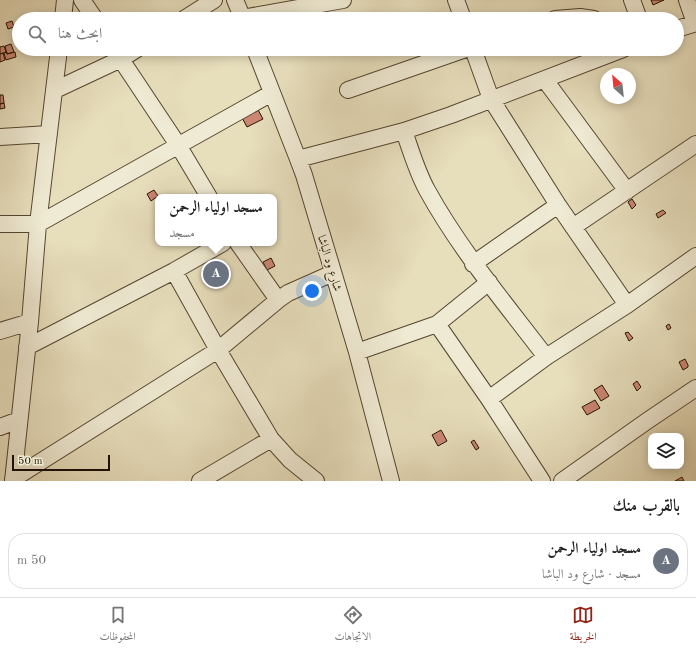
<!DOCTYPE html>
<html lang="ar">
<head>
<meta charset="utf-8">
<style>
	body { margin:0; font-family:"Old Standard TT",Amiri,serif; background:#f2f2f2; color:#222; direction:rtl }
	.controls { position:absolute; right:12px; bottom:12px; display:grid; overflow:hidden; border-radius:8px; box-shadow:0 2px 10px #0003 }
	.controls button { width:36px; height:36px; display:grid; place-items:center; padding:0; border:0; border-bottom:1px solid #e0e0e0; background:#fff; color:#222; font:20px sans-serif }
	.compass { position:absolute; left:600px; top:68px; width:36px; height:36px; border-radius:50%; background:#fff; box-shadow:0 2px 10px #0003; rotate:333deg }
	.scale { position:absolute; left:12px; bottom:10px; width:98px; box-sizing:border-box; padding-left:4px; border:2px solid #241201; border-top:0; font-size:11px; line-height:14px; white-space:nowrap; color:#241201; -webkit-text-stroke:3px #efead3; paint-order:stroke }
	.you { position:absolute; left:312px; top:291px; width:14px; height:14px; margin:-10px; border:3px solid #fff; border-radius:50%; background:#1a73e8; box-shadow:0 0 0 6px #1a73e833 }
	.badge { display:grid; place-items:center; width:26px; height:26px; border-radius:50%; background:#8f2418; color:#fff; font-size:13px; font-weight:700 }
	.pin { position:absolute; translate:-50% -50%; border:2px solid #fff; box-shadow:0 1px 4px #0006 }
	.popup { position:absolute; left:155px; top:194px; width:122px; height:52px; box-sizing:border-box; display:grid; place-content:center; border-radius:8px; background:#fff; filter:drop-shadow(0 1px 3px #0005); font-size:13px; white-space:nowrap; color:#767676 }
	.popup b { font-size:15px; color:#222 }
	.popup::after { content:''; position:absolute; left:50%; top:100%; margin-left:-8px; border:8px solid transparent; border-top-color:#fff }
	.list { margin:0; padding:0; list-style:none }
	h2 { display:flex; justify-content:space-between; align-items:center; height:52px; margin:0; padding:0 16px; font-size:17px }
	h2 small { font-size:13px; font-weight:400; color:#767676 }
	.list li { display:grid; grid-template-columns:26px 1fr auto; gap:12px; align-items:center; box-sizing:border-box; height:56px; margin:0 8px 8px; padding:0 8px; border:1px solid #e0e0e0; border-radius:16px }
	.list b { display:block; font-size:15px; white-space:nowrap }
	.list p { margin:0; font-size:13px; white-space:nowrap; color:#767676 }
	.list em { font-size:13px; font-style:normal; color:#767676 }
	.icon { flex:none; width:22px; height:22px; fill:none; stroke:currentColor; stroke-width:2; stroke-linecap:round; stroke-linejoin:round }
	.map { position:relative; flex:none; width:696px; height:481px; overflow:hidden; direction:ltr }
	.search { position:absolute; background:#fff; box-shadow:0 2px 10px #0003; left:12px; right:12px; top:12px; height:44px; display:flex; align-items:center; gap:10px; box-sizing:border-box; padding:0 14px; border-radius:22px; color:#767676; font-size:15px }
	.sheet { height:116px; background:#fff }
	nav { display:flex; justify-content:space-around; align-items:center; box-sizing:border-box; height:56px; border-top:1px solid #e0e0e0; background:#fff; font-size:11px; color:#767676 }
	nav a { display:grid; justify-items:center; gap:2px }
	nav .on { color:#8f2418 }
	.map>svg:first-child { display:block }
	.building { fill:#cc8673; stroke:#241201 }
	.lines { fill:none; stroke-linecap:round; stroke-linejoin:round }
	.minor-casing { stroke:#554530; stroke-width:18 }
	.minor { stroke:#efead3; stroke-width:16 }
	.labels { text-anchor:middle; stroke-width:3; stroke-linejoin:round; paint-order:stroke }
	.street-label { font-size:12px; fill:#241201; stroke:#efead3 }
</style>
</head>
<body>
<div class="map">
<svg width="696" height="481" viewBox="0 0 696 481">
	<rect width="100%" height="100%" fill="#e7debc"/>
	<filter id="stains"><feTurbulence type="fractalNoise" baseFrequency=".005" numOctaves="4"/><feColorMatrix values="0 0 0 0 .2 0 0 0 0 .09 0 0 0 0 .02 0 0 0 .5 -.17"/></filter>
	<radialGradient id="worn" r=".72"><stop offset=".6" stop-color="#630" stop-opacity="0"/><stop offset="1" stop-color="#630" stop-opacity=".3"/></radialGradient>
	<path class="building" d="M651,0H664L653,5Z
		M12,21L14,27L8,29L6,23Z
		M11,44L14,52L7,54L5,46Z
		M4,46L6,52L0,54V47Z
		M7,52V54L15,52L16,57L6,60L4,53Z
		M3,53L5,60L0,62V54Z
		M0,95H3L4,103L0,104Z
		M4,103L5,108L0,109V104Z
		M256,106L263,119L247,127L240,114Z
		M154,190L158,196L151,201L147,194Z
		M632,199L636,205L632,209L628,202Z
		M663,210L666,213L658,218L656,214Z
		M271,258L275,266L267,270L263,262Z
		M669,324L671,328L668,330L666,326Z
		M628,332L633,338L629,341L625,333Z
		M685,359L688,365V367L683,370L679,362Z
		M637,381L641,387L637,391L633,384Z
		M602,385L609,396L601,401L594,390Z
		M595,400L600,408L587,415L582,407Z
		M441,430L447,441L438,446L432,435Z
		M474,440L479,448L476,450L471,442Z
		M682,477L684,481H675Z"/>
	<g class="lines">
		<g class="minor-casing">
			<path id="minor" d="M82,0L95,19
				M235,0L243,19
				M456,0L463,19
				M632,0L639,19
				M687,0L695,23
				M242,18L343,0
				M63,19L65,0
				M184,19L214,0
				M555,19L580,17L594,19
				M677,29L696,23
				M114,49L178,145L209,197
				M255,49L298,159L304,175L357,352L391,481
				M473,49L491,99L558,205L627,305
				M545,80L627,191
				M55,90L121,59L137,49
				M348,90L466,49
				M404,131C411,151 417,172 427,190C460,250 505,303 546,357
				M0,137L49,134
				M298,159L404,131L451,115L623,49
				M0,224H38L272,93
				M573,227L696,144
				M238,243L278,300
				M473,264L558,205
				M174,271L218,350L271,439L290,460L316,481
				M437,324L489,399L542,481
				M0,331L30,322
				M27,347L174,271L223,243
				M357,352L437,324L489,282
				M489,399L546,357L627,305L696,256
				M0,427L19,420
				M13,479L218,350L278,300L288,293L333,273
				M13,481L30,322L38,224L59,49
				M200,481L271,439
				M562,481L647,421L696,388"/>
		</g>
		<use href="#minor" class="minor"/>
	</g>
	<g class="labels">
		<g class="street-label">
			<text transform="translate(330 263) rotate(73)" y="4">شارع ود الباشا</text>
		</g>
	</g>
	<rect width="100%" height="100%" filter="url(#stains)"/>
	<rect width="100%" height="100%" fill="url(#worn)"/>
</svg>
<div class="controls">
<button><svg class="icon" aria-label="layers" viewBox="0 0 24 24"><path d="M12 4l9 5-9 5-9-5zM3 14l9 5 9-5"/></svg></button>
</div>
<svg class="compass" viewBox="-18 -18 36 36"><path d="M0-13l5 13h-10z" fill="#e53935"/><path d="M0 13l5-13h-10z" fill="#767676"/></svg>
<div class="scale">50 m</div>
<div class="you"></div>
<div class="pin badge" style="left:216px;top:274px;background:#6b7280">A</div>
<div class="popup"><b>مسجد اولياء الرحمن</b>مسجد</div>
<div class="search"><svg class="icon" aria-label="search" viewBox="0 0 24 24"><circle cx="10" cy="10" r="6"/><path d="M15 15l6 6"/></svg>ابحث هنا</div>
</div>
<section class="sheet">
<h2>بالقرب منك<small></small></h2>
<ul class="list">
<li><span class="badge" style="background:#6b7280">A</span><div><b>مسجد اولياء الرحمن</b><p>مسجد · شارع ود الباشا</p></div><em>50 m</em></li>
</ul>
</section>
<nav>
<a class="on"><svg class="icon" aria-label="map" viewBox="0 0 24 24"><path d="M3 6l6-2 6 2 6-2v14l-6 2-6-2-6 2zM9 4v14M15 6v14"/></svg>الخريطة</a>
<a><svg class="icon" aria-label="directions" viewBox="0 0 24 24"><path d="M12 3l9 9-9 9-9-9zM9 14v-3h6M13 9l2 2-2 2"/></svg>الاتجاهات</a>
<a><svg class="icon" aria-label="saved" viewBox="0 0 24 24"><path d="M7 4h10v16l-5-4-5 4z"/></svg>المحفوظات</a>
</nav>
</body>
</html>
